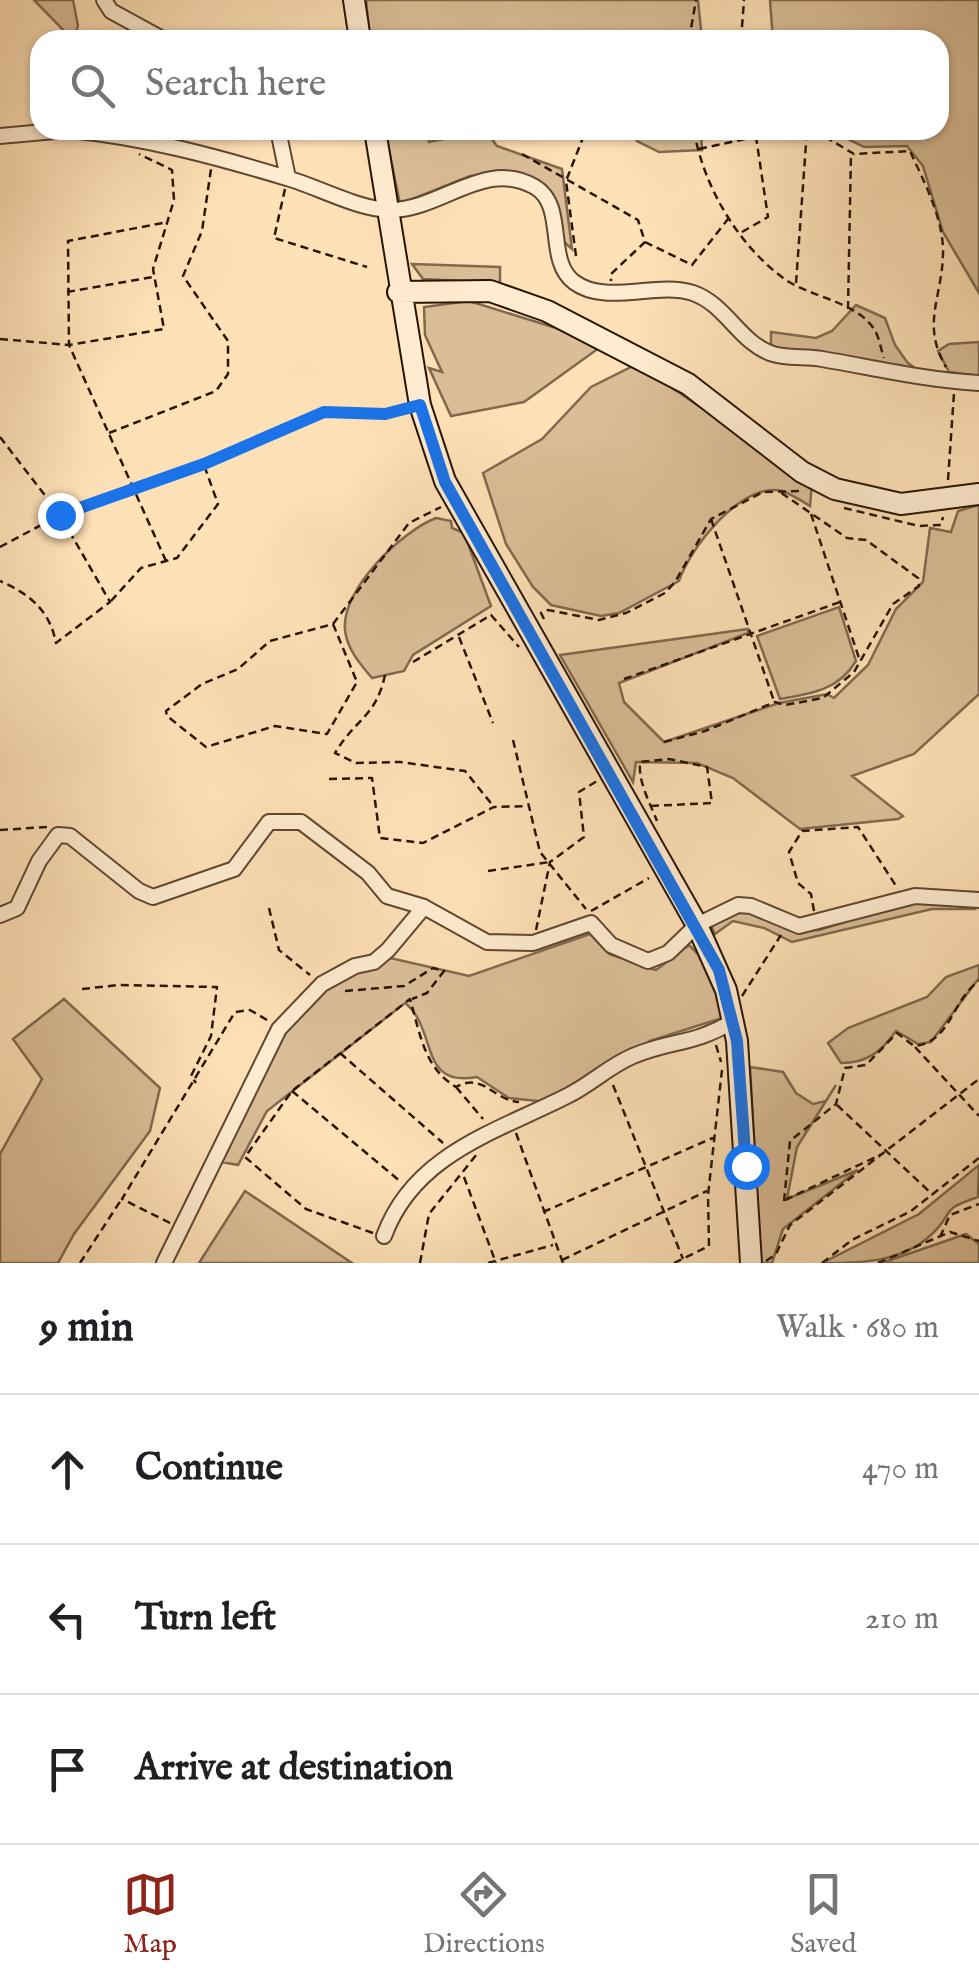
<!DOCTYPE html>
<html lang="en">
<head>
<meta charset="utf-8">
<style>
	body { margin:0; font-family:"IM FELL English",serif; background:#f2f2f2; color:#202124 }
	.stop { position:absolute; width:30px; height:30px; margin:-22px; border:8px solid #1a73e8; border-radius:50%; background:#fff }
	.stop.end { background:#1a73e8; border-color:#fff; box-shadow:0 2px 10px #0008 }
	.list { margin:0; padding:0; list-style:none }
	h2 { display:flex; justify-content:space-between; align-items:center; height:130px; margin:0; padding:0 40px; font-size:42px }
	h2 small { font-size:32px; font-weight:400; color:#757577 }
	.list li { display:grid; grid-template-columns:65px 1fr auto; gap:30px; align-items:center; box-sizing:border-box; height:150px; padding:0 40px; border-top:2px solid #e0e0e0 }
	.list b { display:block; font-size:38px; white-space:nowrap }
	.list em { font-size:32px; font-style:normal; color:#757577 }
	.icon { flex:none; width:55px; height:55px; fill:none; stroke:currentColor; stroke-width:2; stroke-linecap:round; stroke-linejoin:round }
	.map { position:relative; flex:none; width:979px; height:1263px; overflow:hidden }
	.search { position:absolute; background:#fff; box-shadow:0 2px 8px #0004; left:30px; right:30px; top:30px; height:110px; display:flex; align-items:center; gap:25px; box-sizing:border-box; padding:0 35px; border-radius:30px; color:#757577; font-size:38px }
	.sheet { height:580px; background:#fff }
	nav { display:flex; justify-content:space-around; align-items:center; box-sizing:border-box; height:140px; border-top:2px solid #e0e0e0; background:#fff; font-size:28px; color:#757577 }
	nav a { display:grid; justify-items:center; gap:5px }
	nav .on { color:#8f2418 }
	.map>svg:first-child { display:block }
	.green { fill:#dbbe98; stroke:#82694e; stroke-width:2.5 }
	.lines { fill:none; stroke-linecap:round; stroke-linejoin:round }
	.street-casing { stroke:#5f4730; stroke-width:18 }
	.secondary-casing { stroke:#2a1403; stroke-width:24 }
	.path { stroke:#2a1403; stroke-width:2.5; stroke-dasharray:8 5; stroke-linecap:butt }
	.street { stroke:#ffecd0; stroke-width:14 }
	.secondary { stroke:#ffecd0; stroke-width:20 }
	.route { stroke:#1a73e8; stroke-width:12 }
</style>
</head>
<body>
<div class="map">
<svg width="979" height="1263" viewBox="0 0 979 1263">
	<rect width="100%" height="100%" fill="#ffe1b7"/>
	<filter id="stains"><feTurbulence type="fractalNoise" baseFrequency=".002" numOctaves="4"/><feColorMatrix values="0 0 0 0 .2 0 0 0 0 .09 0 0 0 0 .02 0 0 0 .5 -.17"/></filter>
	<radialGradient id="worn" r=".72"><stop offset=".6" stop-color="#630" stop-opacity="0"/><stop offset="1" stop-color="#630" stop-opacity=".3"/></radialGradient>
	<path class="green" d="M34,0H73L78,26L73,40Z
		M366,0H698L702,40H370Z
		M770,0H979V293L943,232L923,166L907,146L864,147L830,130H939V40H773Z
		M385,130H426L429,142L485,130L497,146L562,169L572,249L562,240L553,194L517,174L470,176L400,204Z
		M632,130H701L702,150L659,152L637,141Z
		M412,264L500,267V283L423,279Z
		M469,301L569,332L599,348L524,402L451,416L429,368L442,372L425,335L424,307Z
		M856,305L885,318L895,345L907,362L917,370L943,375L771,354V332L816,338L832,331Z
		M979,342V376L949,372L938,351L949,344Z
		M637,364L812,483L810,506C802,501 791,494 782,491C742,481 690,548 679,581L619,613L601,616L551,605L533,587L506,544L483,473L542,439L591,387Z
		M979,505V694L914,754L852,776L903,816L898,819L800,829L733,778L697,763L636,762L633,782L560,655L748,629V633L619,683L624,702L664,742L779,703L827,694L834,698L868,665L896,609L923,582L930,528L951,532L958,511Z
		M436,518L451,521L452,528L464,533L491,606L413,655L404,671L372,678C360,664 347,649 345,630C341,589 402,531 436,518Z
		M839,607L856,661C839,690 811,694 780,699L757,636Z
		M966,902L974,909H932L792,942L764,928L733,921L715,934L710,923L746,909L795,931L819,930L903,904Z
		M590,934L609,954L656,970L689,945L705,961L725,1017L650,1041L547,1102L509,1098L477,1077C418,1088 438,1029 405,1003L267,1111L238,1165L222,1162L277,1033L322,984L386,957L469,976Z
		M979,965V978L931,1042L918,1044L896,1031C881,1052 867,1063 841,1063L828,1043L848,1028L927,997L946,977Z
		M64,999L160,1088L150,1131L74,1234L58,1263H0V1154L42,1079L13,1039Z
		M750,1067L783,1072L796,1093L813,1104L826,1101L836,1085L797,1147L787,1199L858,1170L783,1229L772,1263H761Z
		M979,1165L978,1197C937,1211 957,1210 932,1234C902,1263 861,1263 822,1263L919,1214Z
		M245,1191L352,1263H199Z
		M966,1234L979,1244V1263H882Z"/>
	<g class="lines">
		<g class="street-casing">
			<path id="street" d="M104,0L111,11L164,40
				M69,130C144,137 218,157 290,179C320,188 360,210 391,210C443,209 485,158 535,187C567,206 545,260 574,282C606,306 656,281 693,293C725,304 739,341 770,353C785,359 805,356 822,359C875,368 925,380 979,383
				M278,130L288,178
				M0,136L66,130
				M0,915L17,908L39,861L58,835L70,836L139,891L153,897L234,869L269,822H301L368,873L387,896L424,907L487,942L533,943L591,923L611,945L648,961L668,953L697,925L738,905L751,906L799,926L915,896L979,900
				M384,1236C414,1154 496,1132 567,1096C590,1085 609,1066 633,1056C670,1040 695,1045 733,1021
				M164,1263L279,1029L322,984L355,966L374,962L388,950L424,907"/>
		</g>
		<g class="secondary-casing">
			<path id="secondary" d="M354,0L360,40
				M375,130L420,405L445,481L697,925L726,990L737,1041L751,1263
				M398,292L490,291L547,311L688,384L802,472L835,489L901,504L979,494"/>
		</g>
		<path class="path" d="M689,40L696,0
			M741,40L744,0
			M694,130C703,186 739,247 786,280C811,297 857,302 874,329C879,336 881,350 884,358
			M814,130L854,154L910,151C924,182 944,219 943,254C942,298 921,325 946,367
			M699,149L754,137
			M522,154L638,220L645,242L611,274V281
			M285,189L274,238L367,267
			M742,232L768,217L755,130
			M645,242L692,265L728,219
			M576,256L566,181L586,130
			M796,283L807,130
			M67,292L153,277
			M848,309L851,153
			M0,339L69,345L164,329L153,269L174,200L172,170L139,154
			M109,433L216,391L228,374V341L183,276L202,231L211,169
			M0,437L60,515L110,602L56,643C50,611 30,594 0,581
			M948,480L954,393
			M844,508L919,526L941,525L943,517
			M811,514L859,658
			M711,519L774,701
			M0,547L60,515L204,464L324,412L385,413L404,409
			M166,561L69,345L68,241L168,222
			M111,601L141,568L177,558L218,504L204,465
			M544,619L541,613L548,610L599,620L626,613L665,593L675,582L711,519L763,492L800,491
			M333,624L357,682L327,734L275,726L206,747L167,716L166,711L202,684L238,669L270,641L333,624L409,523L441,507
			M459,637L493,723
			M413,662L491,615L519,647
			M385,675C376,717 356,718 335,753L356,763L400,762L465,771L494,807
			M624,679L840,602
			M513,740L540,852L586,909
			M664,742L705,731L775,702L785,705L823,698L854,672L893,604L919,586L918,578L866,540L847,538L780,492
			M329,779L372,778L380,838L423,843L494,807L530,806
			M651,806L712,803L707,767L669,759L640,762C638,782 650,803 657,821
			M0,830L47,827
			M488,871L550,862
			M269,908L279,950L310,975
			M591,911L649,878
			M814,911L811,894L798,883L789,852L802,831L858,827L898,889
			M536,930L550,862L584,837L579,792L597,781
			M82,989L119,985L217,987L211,1036L191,1076L196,1083
			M345,991L404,986L433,968L444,971L427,993L412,999
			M742,996L781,935
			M716,1045L721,1062
			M915,1047L979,1116
			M340,1053L443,1143
			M613,1085L683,1259
			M456,1087L483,1119
			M292,1091L401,1182
			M837,1105L933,1195
			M516,1133L563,1263
			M464,1177L496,1263
			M785,1200L882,1154
			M784,1201L790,1141L836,1104L845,1068L866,1065L897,1033L914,1046C951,1043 952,999 979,981
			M543,1212L715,1137
			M170,1223L122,1199L235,1012L250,1010L267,1020
			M373,1233L306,1209L245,1157L292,1091L410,999C420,1033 424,1068 456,1087C483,1072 493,1100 519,1102
			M940,1237L950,1215L979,1204
			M562,1260L707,1191
			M766,1261L776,1254L790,1225L979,1079
			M80,1263L121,1200
			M420,1263L429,1214L477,1154
			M488,1263L553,1245
			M674,1263L709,1246L708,1195L722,1070
			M822,1263L852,1240L911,1211L979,1158
			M878,1263L950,1232L979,1241"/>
		<use href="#street" class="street"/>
		<use href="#secondary" class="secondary"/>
	</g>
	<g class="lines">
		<path class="route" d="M60,515L204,464L324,412L385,414L420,405L445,482L719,970L737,1041L746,1166"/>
	</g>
	<rect width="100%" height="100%" filter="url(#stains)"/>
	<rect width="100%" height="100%" fill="url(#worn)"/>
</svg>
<div class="stop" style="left:746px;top:1166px"></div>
<div class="stop end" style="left:60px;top:515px"></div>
<div class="search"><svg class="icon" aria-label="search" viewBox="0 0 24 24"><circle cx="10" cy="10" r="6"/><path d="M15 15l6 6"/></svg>Search here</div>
</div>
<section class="sheet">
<h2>9 min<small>Walk · 680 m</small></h2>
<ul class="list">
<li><svg class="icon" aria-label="ahead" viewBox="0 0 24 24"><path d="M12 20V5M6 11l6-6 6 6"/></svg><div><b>Continue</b></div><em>470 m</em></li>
<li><svg class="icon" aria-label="left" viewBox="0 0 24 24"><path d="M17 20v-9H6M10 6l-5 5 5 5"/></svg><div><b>Turn left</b></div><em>210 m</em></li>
<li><svg class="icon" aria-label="arrive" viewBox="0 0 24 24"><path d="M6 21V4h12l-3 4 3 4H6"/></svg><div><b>Arrive at destination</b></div></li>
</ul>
</section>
<nav>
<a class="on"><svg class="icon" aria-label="map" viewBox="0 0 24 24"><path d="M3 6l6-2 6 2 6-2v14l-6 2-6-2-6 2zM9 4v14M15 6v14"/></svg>Map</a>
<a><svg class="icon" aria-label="directions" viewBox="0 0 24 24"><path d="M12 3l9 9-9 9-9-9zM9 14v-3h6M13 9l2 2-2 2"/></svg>Directions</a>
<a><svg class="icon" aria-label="saved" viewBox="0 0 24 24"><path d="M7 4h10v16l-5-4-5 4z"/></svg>Saved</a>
</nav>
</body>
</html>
